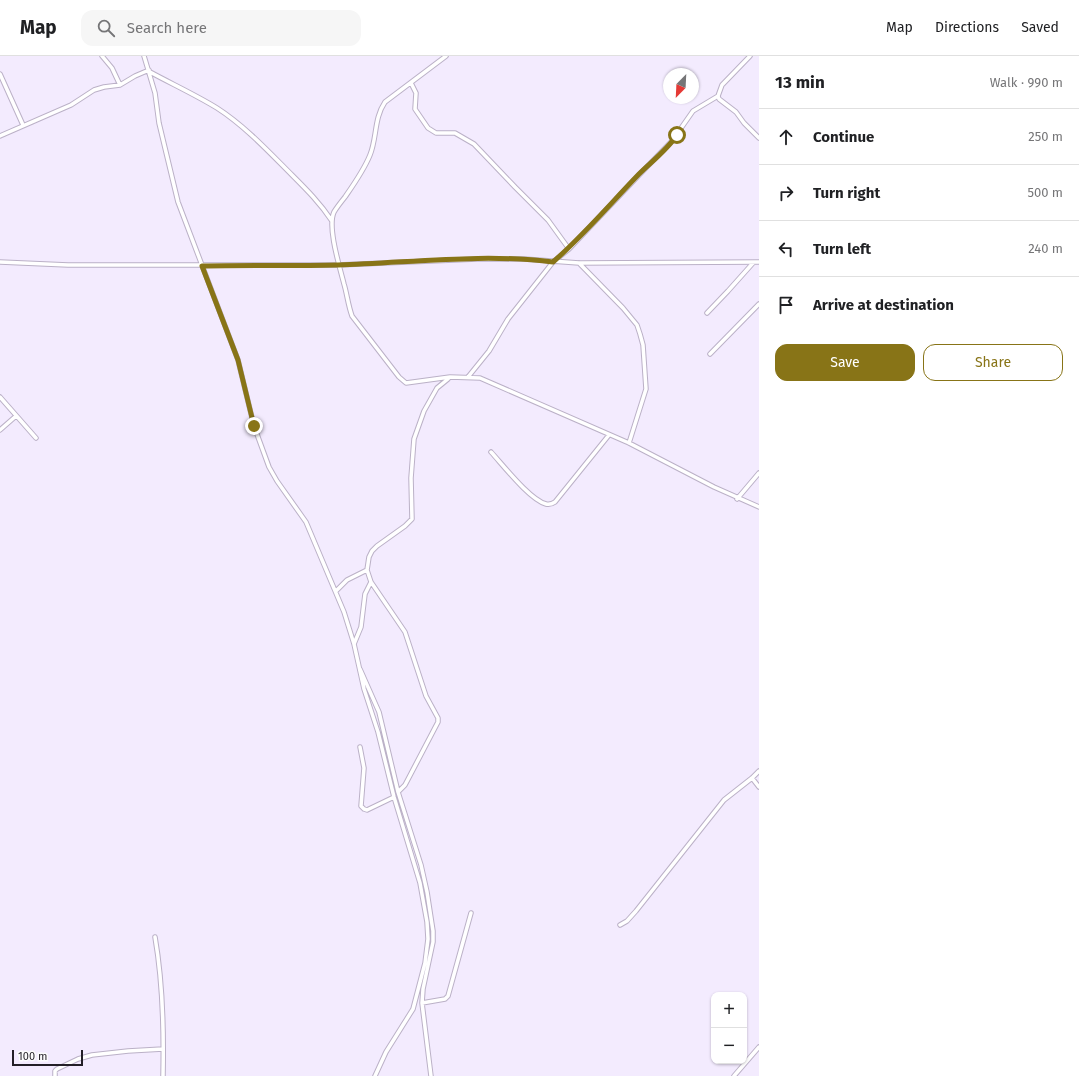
<!DOCTYPE html>
<html lang="en">
<head>
<meta charset="utf-8">
<style>
	body { margin:0; font-family:"Fira Sans",sans-serif; background:#f6f6f6; color:#202124 }
	.controls { position:absolute; right:12px; bottom:12px; display:grid; overflow:hidden; border-radius:8px; box-shadow:0 1px 3px #0004 }
	.controls button { width:36px; height:36px; display:grid; place-items:center; padding:0; border:0; border-bottom:1px solid #e0e0e0; background:#fff; color:#202124; font:20px sans-serif }
	.compass { position:absolute; left:663px; top:12px; width:36px; height:36px; border-radius:50%; background:#fff; box-shadow:0 1px 3px #0004; rotate:204deg }
	.scale { position:absolute; left:12px; bottom:10px; width:71px; box-sizing:border-box; padding-left:4px; border:2px solid #231f27; border-top:0; font-size:11px; line-height:14px; white-space:nowrap; color:#231f27; -webkit-text-stroke:3px #fcfcfc; paint-order:stroke }
	.stop { position:absolute; width:12px; height:12px; margin:-9px; border:3px solid #887417; border-radius:50%; background:#fff }
	.stop.end { background:#887417; border-color:#fff; box-shadow:0 1px 4px #0008 }
	.list { margin:0; padding:0; list-style:none }
	h2 { display:flex; justify-content:space-between; align-items:center; height:52px; margin:0; padding:0 16px; font-size:17px }
	h2 small { font-size:13px; font-weight:400; color:#757577 }
	.list li { display:grid; grid-template-columns:26px 1fr auto; gap:12px; align-items:center; box-sizing:border-box; height:56px; padding:0 16px; border-top:1px solid #e0e0e0 }
	.list b { display:block; font-size:15px; white-space:nowrap }
	.list em { font-size:13px; font-style:normal; color:#757577 }
	.actions { display:flex; gap:8px; padding:12px 16px }
	.actions a { flex:1; padding:9px 0; border:1px solid #887417; border-radius:12px; text-align:center; font-size:14px; color:#887417 }
	.actions .main { background:#887417; color:#fff }
	.icon { flex:none; width:22px; height:22px; fill:none; stroke:currentColor; stroke-width:2; stroke-linecap:round; stroke-linejoin:round }
	.map { position:relative; flex:none; width:759px; height:1020px; overflow:hidden }
	header { display:flex; align-items:center; gap:24px; box-sizing:border-box; height:56px; padding:0 20px; background:#fff; border-bottom:1px solid #e0e0e0 }
	header strong { font-size:19px }
	nav { display:flex; gap:22px; margin-inline-start:auto; font-size:14px }
	.search { width:280px; height:36px; background:#f6f6f6; display:flex; align-items:center; gap:10px; box-sizing:border-box; padding:0 14px; border-radius:12px; color:#757577; font-size:15px }
	main { display:flex }
	aside { flex:1; background:#fff }
	.map>svg:first-child { display:block }
	.lines { fill:none; stroke-linecap:round; stroke-linejoin:round }
	.street-casing { stroke:#bbb1c7; stroke-width:5.5 }
	.street { stroke:#fff; stroke-width:3.5 }
	.route { stroke:#887417; stroke-width:5 }
</style>
</head>
<body>
<header>
<strong>Map</strong>
<div class="search"><svg class="icon" aria-label="search" viewBox="0 0 24 24"><circle cx="10" cy="10" r="6"/><path d="M15 15l6 6"/></svg>Search here</div>
<nav><a>Map</a><a>Directions</a><a>Saved</a></nav>
</header>
<main>
<div class="map">
<svg width="759" height="1020" viewBox="0 0 759 1020">
	<rect width="100%" height="100%" fill="#f3ebfe"/>
	<g class="lines">
		<g class="street-casing">
			<path id="street" d="M102,0L112,12L120,29
				M144,0L155,37L159,67L178,146L238,304L254,370L269,411L277,425L306,466L344,556L354,588L364,633L378,676L394,741L420,827L427,866L428,883L425,907L413,953L386,996L375,1020
				M446,0L385,46C374,62 377,82 370,99C364,114 354,128 345,141C341,146 337,151 334,156C327,171 340,212 344,228C347,238 348,249 352,260L399,321L406,327L450,321L480,322L629,387L714,431L759,451
				M750,0L722,29L718,40L719,43L736,56L744,67L759,82
				M150,16C172,28 196,39 217,52C245,70 269,96 292,119C307,134 320,147 332,165
				M0,18L23,69
				M411,27L416,37L415,53L428,72L436,77H455L474,88L515,131L548,164L569,193
				M0,80L71,49L94,34L104,31L120,29L135,20L149,14
				M0,206L68,209H338L477,203H524L579,207L759,206
				M579,207L623,252L637,269L640,278L643,289L646,333L629,387
				M707,257L728,235L753,207
				M710,298L759,248
				M468,321L489,295L508,263L553,206L569,193L639,119L672,85L693,55L718,40
				M0,341L36,382
				M0,374L16,360
				M491,396C503,409 530,444 546,448C550,449 552,448 555,446L609,379
				M737,443L759,417
				M336,535L347,524L367,514
				M354,588L361,571L365,538L371,526
				M360,613L379,656L398,736L421,809L427,836L433,875V886L423,933L422,947L431,1020
				M360,691L364,712L361,750L364,753L367,754L394,741
				M752,722L759,731
				M398,736L405,729L438,666V662L426,640L405,576L371,526L367,514L369,501L372,495L377,490L405,470L412,463L411,422L414,383L424,355L437,332L448,323
				M620,869L627,865L636,855L724,744L752,722L759,715
				M155,881C163,927 164,973 163,1020
				M422,947L445,943L448,940L471,857
				M55,1020V1015L57,1013L78,1003L92,999L128,995L163,993
				M734,1020L759,991"/>
		</g>
		<use href="#street" class="street"/>
	</g>
	<g class="lines">
		<path class="route" d="M254,370L238,304L202,210C247,209 293,210 338,209C409,207 483,197 553,206C584,179 610,148 639,118C651,106 667,94 677,79"/>
	</g>
</svg>
<div class="controls">
<button>+</button>
<button>−</button>
</div>
<svg class="compass" viewBox="-18 -18 36 36"><path d="M0-13l5 13h-10z" fill="#e53935"/><path d="M0 13l5-13h-10z" fill="#757577"/></svg>
<div class="scale">100 m</div>
<div class="stop" style="left:677px;top:79px"></div>
<div class="stop end" style="left:254px;top:370px"></div>
</div>
<aside>
<h2>13 min<small>Walk · 990 m</small></h2>
<ul class="list">
<li><svg class="icon" aria-label="ahead" viewBox="0 0 24 24"><path d="M12 20V5M6 11l6-6 6 6"/></svg><div><b>Continue</b></div><em>250 m</em></li>
<li><svg class="icon" aria-label="right" viewBox="0 0 24 24"><path d="M7 20v-9h11M14 6l5 5-5 5"/></svg><div><b>Turn right</b></div><em>500 m</em></li>
<li><svg class="icon" aria-label="left" viewBox="0 0 24 24"><path d="M17 20v-9H6M10 6l-5 5 5 5"/></svg><div><b>Turn left</b></div><em>240 m</em></li>
<li><svg class="icon" aria-label="arrive" viewBox="0 0 24 24"><path d="M6 21V4h12l-3 4 3 4H6"/></svg><div><b>Arrive at destination</b></div></li>
</ul>
<div class="actions"><a class="main">Save</a><a>Share</a></div>
</aside>
</main>
</body>
</html>
